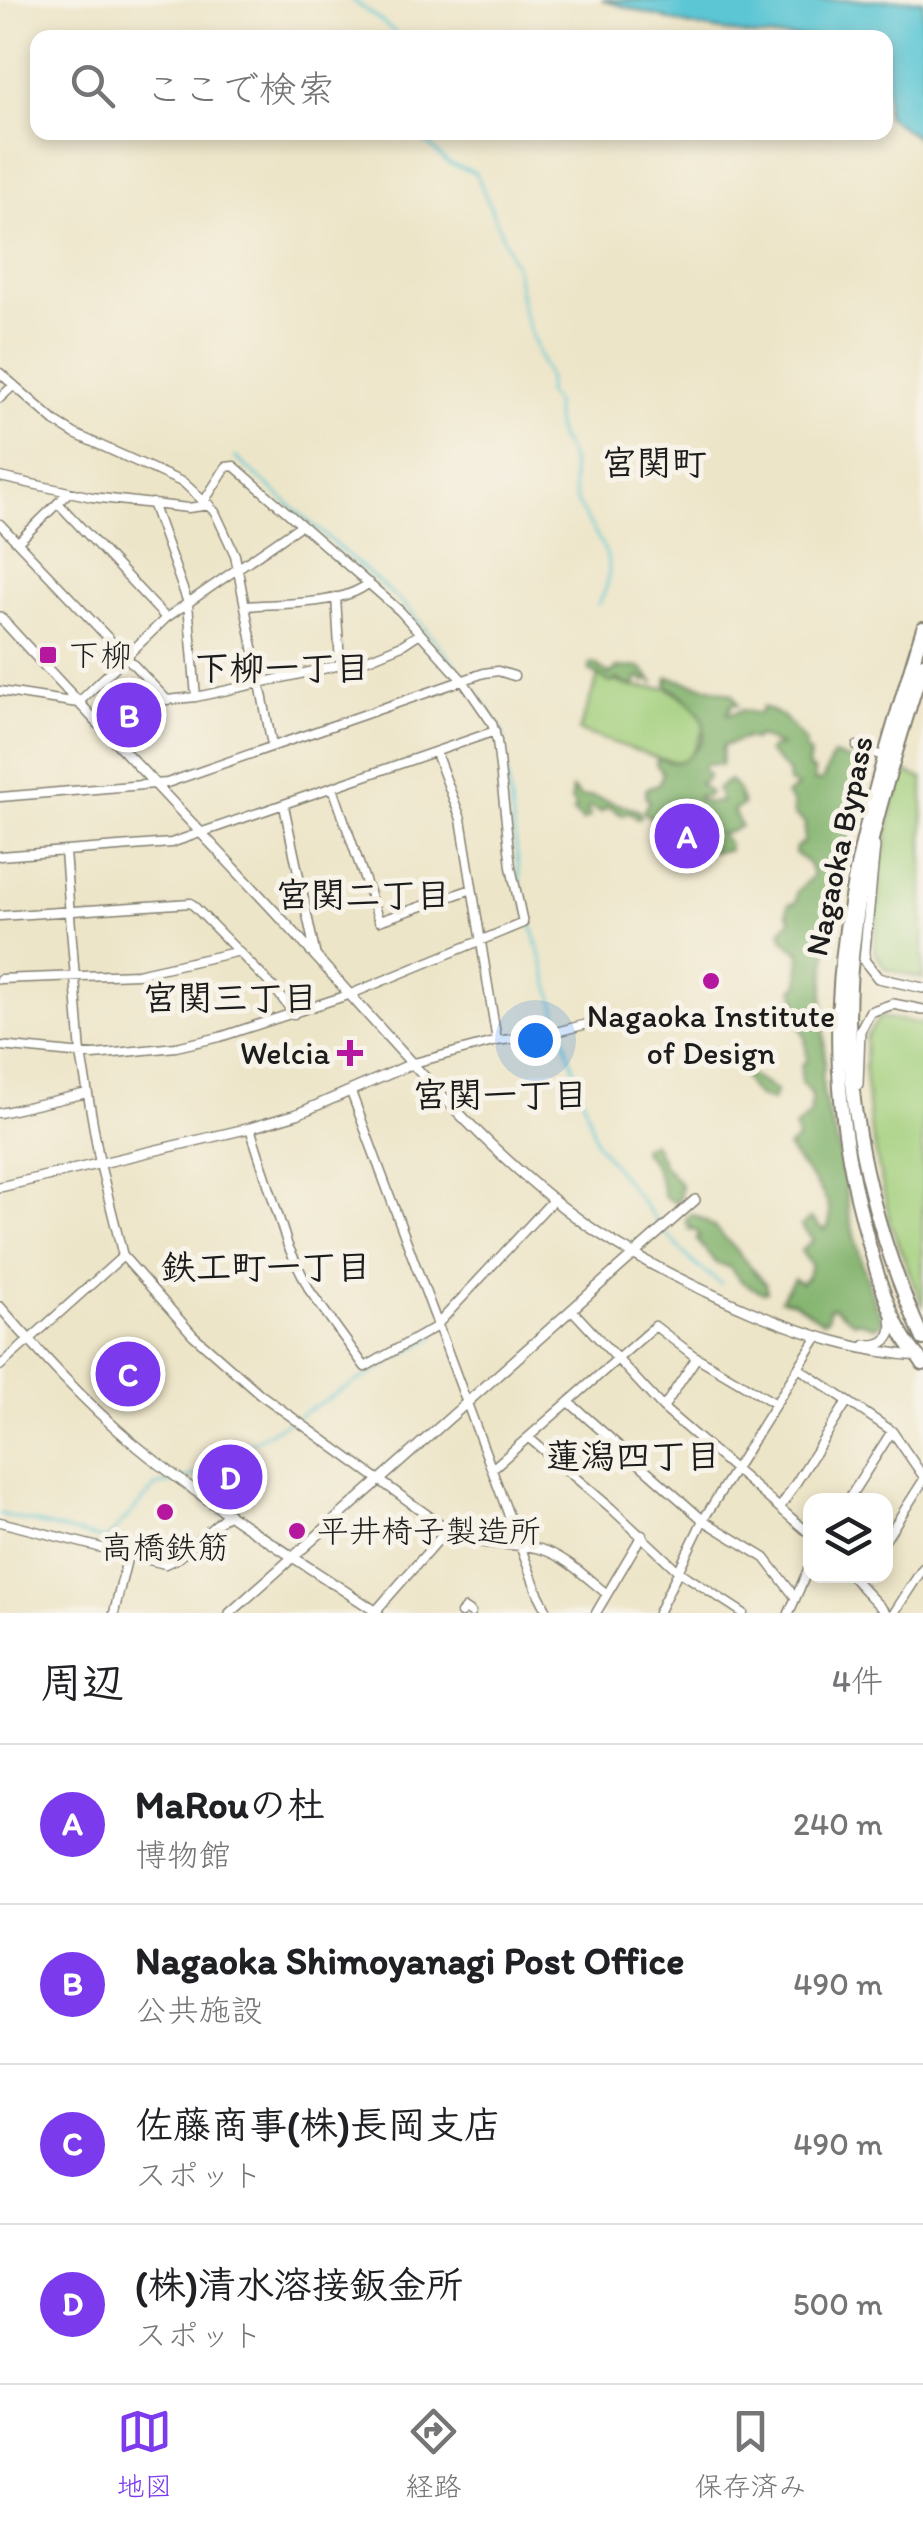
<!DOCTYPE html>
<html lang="ja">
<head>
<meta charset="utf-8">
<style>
	body { margin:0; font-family:Itim,"Klee One",sans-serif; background:#f2f2f2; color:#202124 }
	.controls { position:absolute; right:30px; bottom:30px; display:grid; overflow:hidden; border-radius:20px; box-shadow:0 5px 15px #0003 }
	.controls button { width:90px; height:90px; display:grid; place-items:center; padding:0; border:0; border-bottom:2px solid #e0e0e0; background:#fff; color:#202124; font:50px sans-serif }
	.you { position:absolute; left:535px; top:1040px; width:35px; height:35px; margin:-25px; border:8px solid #fff; border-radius:50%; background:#1a73e8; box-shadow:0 0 0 15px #1a73e833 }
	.badge { display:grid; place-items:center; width:65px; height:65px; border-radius:50%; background:#7c3aed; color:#fff; font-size:32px; font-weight:700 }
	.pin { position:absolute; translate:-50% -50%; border:5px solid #fff; box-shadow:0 2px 10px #0006 }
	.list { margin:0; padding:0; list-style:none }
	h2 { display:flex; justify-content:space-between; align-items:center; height:130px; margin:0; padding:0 40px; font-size:42px }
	h2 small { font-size:32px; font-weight:400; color:#757577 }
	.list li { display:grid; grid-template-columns:65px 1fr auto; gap:30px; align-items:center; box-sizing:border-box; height:160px; padding:0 40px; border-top:2px solid #e0e0e0 }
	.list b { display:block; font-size:38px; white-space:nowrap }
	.list p { margin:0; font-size:32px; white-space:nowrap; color:#757577 }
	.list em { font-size:32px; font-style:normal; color:#757577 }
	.icon { flex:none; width:55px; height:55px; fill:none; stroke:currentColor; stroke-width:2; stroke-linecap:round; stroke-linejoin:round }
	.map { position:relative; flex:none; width:923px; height:1613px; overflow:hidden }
	.search { position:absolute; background:#fff; box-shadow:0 5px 15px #0003; left:30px; right:30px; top:30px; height:110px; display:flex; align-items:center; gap:25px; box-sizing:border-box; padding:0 35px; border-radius:20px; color:#757577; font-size:38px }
	.sheet { height:770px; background:#fff }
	nav { display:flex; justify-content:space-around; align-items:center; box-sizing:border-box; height:140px; border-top:2px solid #e0e0e0; background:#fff; font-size:28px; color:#757577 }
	nav a { display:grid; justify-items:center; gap:5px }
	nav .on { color:#7c3aed }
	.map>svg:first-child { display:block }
	.green { fill:#a2cf7c; stroke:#5f764c; stroke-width:2.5 }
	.forest { fill:#81b26c; stroke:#4e6744; stroke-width:2.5 }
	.water { fill:#5bc6d4; stroke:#3c7178; stroke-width:2.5 }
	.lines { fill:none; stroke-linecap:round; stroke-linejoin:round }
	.stream { stroke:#5bc6d4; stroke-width:2.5 }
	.minor-casing { stroke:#848072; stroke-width:11 }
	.tertiary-casing { stroke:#848072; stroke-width:12 }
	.trunk-casing { stroke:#848072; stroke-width:16 }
	.minor { stroke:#fff; stroke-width:8 }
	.tertiary { stroke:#fff; stroke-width:9 }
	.trunk { stroke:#fff; stroke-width:12 }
	.poi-dot { fill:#b5179e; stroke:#f7f3e8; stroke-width:4 }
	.labels { text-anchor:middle; stroke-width:10; stroke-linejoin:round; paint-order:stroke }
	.poi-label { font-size:32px; fill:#1c1c1c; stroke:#f7f3e8; text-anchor:start }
	.street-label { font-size:32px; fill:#1c1c1c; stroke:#f7f3e8 }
	.neighbourhood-label { font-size:35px; font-weight:bold; fill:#1c1c1c; stroke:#f7f3e8 }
</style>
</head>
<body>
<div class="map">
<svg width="923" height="1613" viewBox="0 0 923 1613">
	<rect width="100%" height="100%" fill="#f7f3e8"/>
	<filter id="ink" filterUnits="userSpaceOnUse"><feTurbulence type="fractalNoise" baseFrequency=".01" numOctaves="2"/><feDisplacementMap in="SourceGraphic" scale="20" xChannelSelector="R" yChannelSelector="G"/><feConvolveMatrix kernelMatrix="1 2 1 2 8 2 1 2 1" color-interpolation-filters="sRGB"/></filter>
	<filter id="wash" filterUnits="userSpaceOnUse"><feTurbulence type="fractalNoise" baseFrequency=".0048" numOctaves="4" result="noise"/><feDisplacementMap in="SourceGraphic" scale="40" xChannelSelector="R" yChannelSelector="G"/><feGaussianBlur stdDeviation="2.25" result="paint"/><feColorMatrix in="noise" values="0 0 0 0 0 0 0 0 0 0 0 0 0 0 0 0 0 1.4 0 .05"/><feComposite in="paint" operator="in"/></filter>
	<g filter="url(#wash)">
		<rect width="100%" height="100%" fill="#ede5c8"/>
		<path class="green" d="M598,676L631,687L667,688L692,704L702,719L704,728L687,764L658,758L579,731Z
			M906,772L923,779V979L886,969L874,951L881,869L895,795L898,796Z
			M880,1017L923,1024V1307L890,1223L870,1125L865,1073L866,1037Z"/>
		<path class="forest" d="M594,663L609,674L619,667C625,669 638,665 643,669C647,673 650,679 655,683L647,679L645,682L640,676L635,685L629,686L617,679L611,683L590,671V664Z
			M668,677L733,694L738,705L732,704L727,715L743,710L759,714L763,707L784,717L806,743L805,749L810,753L808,768L814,771V781H822L833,755L856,761L860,753L872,759C870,769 860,798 855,808L849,809L852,825L835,890L831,895L823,999L825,1065C816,1085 832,1125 838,1145C842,1159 840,1166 846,1180C843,1208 865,1272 874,1301C876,1309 882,1313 883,1322L875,1327L858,1321L855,1323L835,1308L830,1307L827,1319L822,1321L794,1302L780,1299L794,1279L801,1283L807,1278L811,1265L801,1251L813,1240L801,1226L811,1218L823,1230L828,1227C839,1197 800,1171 788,1148L798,1139L795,1128L810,1115L812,1094L801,1083V1066L807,1060L805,1037L793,1010L797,999L793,989L799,984L800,953L784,940L781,931L791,919L787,913L788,905L796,902L797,891L813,876L809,864L795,853L796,847L804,842L805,823L794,815L793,803L786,795L798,787L789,783L788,772L768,752L770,748L780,746L759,736L753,740L746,738L723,746L721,765L706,764L703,769L708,775L707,780L699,783L710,793L706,797L698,796V799L708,803L721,802L717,789L729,780L737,788L743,805L733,811L741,826L728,833H720L728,842L729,850L714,852L698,848L693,841L669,827L659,830L657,823L643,812L649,801L645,796L647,788L658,785L663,773L656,764L657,759C663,759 667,762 673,762C680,763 689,757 693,752C721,726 690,699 667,685Z
			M572,789L581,797L592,796L638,810L641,817L637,819L630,812L623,815L608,807L600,812L589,807L587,809L590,817L583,821L573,812L576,808L571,800Z
			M658,835L678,839L693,855L700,858V861C681,862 661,863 653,841Z
			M747,1073L776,1091L772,1101C756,1098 751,1090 743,1076Z
			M653,1142L663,1164L681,1185L680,1199L676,1203L664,1197C661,1183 656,1161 643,1152L642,1148Z
			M691,1214C722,1224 742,1262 766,1284L767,1292L763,1293L742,1282L729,1267L717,1264L696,1239L699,1236L696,1230L689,1229L691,1226L687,1224L686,1220Z"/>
		<path class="water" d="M602,0H923V142L886,116V38L757,37L687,25Z"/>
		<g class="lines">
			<path class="stream" d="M353,0C366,12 392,26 400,38
				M415,132L448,163L476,173L516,269L523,311L548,379L547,394L555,403C555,413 554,424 558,434C561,443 569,451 571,461C574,474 571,487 576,500C594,540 626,558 598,605
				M235,457L407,607L464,675
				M469,681L502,732L521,888L561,1026
				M563,1034L597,1144L659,1224
				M664,1231L691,1261L721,1284
				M298,1416L435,1336
				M184,1479L194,1476L291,1420
				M0,1514L106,1540L156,1486L177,1481"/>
		</g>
	</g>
	<g filter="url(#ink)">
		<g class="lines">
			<g class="minor-casing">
				<path id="minor" d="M0,373L57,423L75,434L184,483L215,512L235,555L272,745
					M0,398L14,385
					M0,477L92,497L188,508L210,505
					M58,503L166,618
					M152,503L188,603L196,697
					M0,524L167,700L196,697L368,659L402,645L420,633
					M18,542L69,492
					M336,597L340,664
					M245,606C280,603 342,606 369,583
					M0,691L78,703L166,618L301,525
					M857,746L877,754
					M333,788L379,921L472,889
					M0,797L167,783L484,673L498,671L514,676
					M284,806L316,957
					M65,852L81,1054L100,1164L123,1256L193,1335L260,1394L454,1534C480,1548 512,1542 540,1549C564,1555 588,1579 607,1594
					M0,856L171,843L495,731
					M0,916L191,903L276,990L294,1014
					M0,979L137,974L236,952
					M497,1041L552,1033L599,1021
					M0,1046L94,1055L176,1047L220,1037L351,994L523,923L511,867L497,741L492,723L463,681L400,611L234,466L226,467L205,500
					M414,1063L497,1041L461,819L436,753
					M351,1092L537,1591L548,1613
					M0,1113L87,1093
					M250,1128L288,1246L310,1291L365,1367L434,1328L554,1199
					M572,1310L663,1408L810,1534
					M0,1366L123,1256
					M800,1369L892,1431L923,1476
					M569,1402L703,1520L765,1558L795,1597
					M663,1408L697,1357
					M529,1438L611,1508L677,1570L743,1613
					M492,1469L655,1326L693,1355L776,1404
					M848,1500L892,1431
					M780,1508L847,1402
					M0,1522L165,1564L178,1558L229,1513
					M886,1539L923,1481
					M851,1576L886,1613
					M114,1613L128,1555
					M374,1613L448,1529
					M461,1613L465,1609L471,1613
					M596,1613L642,1535
					M658,1613L703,1520L817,1338
					M789,1613L810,1565
					M894,1613L923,1568"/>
			</g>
			<g class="tertiary-casing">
				<path id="tertiary" d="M0,617C95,722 194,824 290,928C383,1029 483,1155 597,1232C646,1264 698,1289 752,1312C808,1335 859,1352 920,1356
					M875,846L864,960L878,978L923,988
					M858,1085L860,1031L870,1012L893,1004L923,1010
					M0,1187L250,1128L297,1114L414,1063
					M0,1307C42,1355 84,1402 133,1443C209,1506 296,1558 378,1613
					M866,1345C883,1346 895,1338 891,1320
					M230,1613L695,1200"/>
			</g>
			<g class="trunk-casing">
				<path id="trunk" d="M923,628C860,835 805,1000 862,1217C872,1257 884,1304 905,1339C910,1348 918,1355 923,1364
					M923,664C897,749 868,835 856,923C835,1069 863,1206 923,1339"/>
			</g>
			<use href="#minor" class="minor"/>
			<use href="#tertiary" class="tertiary"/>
			<use href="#trunk" class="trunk"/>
		</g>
	</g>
	<g class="poi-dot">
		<rect x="38" y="645" width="20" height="20" rx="5"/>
		<circle cx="711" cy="981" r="10"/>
		<path d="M345 1038h10v10h10v10h-10v10h-10v-10h-10v-10h10z"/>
		<circle cx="165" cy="1512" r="10"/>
		<circle cx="297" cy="1531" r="10"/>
	</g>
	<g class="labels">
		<g class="poi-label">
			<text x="68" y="666">下柳</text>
			<text x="711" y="1027" text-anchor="middle">Nagaoka Institute<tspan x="711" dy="37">of Design</tspan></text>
			<text x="330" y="1064" text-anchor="end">Welcia</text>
			<text x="317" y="1542">平井椅子製造所</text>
			<text x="165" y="1558" text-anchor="middle">高橋鉄筋</text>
		</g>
		<g class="street-label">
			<text transform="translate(839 846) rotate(-78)" y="11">Nagaoka Bypass</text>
		</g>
		<g class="neighbourhood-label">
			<text x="654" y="475">宮関町</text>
			<text x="282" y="680">下柳一丁目</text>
			<text x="363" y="907">宮関二丁目</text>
			<text x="230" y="1010">宮関三丁目</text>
			<text x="500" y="1107">宮関一丁目</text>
			<text x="266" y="1279">鉄工町一丁目</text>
			<text x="633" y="1468">蓮潟四丁目</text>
		</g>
	</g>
</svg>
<div class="controls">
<button><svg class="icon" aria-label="layers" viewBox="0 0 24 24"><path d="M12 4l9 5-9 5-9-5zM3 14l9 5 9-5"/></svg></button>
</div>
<div class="you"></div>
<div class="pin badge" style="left:687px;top:836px">A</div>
<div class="pin badge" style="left:129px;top:715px">B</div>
<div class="pin badge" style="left:128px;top:1374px">C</div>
<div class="pin badge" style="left:230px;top:1477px">D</div>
<div class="search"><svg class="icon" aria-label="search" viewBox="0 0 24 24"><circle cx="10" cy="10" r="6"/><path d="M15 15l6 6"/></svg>ここで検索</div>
</div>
<section class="sheet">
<h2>周辺<small>4件</small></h2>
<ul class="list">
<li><span class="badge">A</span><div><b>MaRouの杜</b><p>博物館</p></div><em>240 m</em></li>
<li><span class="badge">B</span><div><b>Nagaoka Shimoyanagi Post Office</b><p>公共施設</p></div><em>490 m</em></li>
<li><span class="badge">C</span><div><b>佐藤商事(株)長岡支店</b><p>スポット</p></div><em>490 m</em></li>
<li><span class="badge">D</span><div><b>(株)清水溶接鈑金所</b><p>スポット</p></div><em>500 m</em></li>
</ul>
</section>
<nav>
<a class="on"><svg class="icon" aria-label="map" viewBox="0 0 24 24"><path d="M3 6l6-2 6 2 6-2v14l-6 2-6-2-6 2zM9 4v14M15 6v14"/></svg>地図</a>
<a><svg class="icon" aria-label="directions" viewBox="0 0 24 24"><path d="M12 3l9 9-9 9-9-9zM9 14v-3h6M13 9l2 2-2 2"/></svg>経路</a>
<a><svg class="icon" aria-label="saved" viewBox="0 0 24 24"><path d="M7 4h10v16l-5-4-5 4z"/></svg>保存済み</a>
</nav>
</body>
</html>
